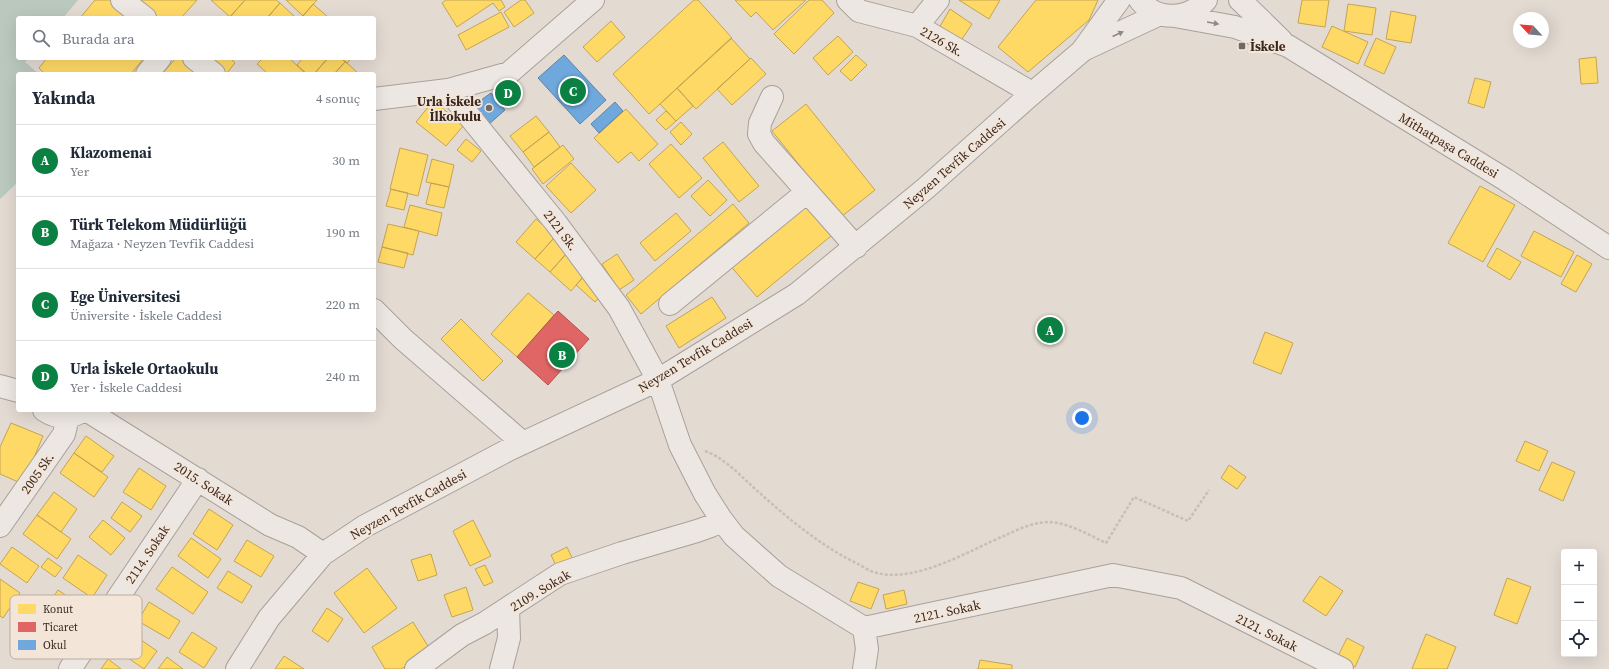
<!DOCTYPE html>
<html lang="tr">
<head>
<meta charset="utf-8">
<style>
	body { margin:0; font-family:"Source Serif 4",serif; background:#f2f2f3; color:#1f2937 }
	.controls { position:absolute; right:12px; bottom:12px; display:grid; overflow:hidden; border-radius:4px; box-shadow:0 4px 16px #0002 }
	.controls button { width:36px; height:36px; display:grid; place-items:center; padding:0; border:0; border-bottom:1px solid #e0e1e3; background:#fff; color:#1f2937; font:20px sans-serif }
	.compass { position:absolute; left:1513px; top:12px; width:36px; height:36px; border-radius:50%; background:#fff; box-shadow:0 4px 16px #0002; rotate:296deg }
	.you { position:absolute; left:1082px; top:418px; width:14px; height:14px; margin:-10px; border:3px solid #fff; border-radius:50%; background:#1a73e8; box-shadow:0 0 0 6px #1a73e833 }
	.badge { display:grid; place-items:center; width:26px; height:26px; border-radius:50%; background:#0b8043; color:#fff; font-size:13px; font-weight:700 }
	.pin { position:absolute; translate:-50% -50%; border:2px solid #fff; box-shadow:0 1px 4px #0006 }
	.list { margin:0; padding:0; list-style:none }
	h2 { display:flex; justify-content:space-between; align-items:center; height:52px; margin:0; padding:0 16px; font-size:17px }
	h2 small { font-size:13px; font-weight:400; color:#747a83 }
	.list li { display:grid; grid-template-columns:26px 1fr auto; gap:12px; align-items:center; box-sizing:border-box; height:72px; padding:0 16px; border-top:1px solid #e0e1e3 }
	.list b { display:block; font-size:15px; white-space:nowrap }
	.list p { margin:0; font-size:13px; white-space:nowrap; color:#747a83 }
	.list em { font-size:13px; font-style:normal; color:#747a83 }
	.icon { flex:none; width:22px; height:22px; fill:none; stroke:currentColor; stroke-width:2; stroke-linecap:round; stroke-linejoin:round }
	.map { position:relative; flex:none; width:1609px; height:669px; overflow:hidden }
	.search { position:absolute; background:#fff; box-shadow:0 4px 16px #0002; left:16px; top:16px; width:360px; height:44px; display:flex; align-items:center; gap:10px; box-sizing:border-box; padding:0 14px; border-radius:4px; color:#747a83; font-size:15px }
	.panel { position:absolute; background:#fff; box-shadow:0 4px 16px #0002; left:16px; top:72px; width:360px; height:340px; border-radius:4px }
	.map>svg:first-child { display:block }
	.water { fill:#bbc8be }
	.homes { fill:#ffd966; stroke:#c4a452 }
	.shops { fill:#e06666; stroke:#ae5352 }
	.schools { fill:#6fa8dc; stroke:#5f82a4 }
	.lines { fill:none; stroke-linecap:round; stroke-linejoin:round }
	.minor-casing { stroke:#a9a09a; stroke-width:24 }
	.path { stroke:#c5beb9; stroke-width:2.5; stroke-dasharray:3 2; stroke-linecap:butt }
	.minor { stroke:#ece7e2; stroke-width:22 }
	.oneway { fill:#928882 }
	.poi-dot { fill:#746660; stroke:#f3e6d9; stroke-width:1.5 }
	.labels { text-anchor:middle; stroke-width:4; stroke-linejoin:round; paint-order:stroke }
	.street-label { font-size:13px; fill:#392822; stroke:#f3e6d9 }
	.poi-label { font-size:13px; font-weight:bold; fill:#392822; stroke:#f3e6d9; text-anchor:start }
	.key { fill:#f3e6d9; stroke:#bbada2; stroke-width:1 }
	.key-label { font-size:11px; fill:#392822 }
</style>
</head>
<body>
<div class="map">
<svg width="1609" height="669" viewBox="0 0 1609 669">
	<rect width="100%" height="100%" fill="#e3dad2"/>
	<path class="water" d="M0,0H78L63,18H18V58H29L25,62L39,74H18V182L0,199Z"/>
	<path class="homes" d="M95,0H113L135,18H80Z
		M137,0H197L181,18H157Z
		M211,0H245L230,17Z
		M245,0H276L280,3L267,18H229Z
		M286,0H317L303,16Z
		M446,0H501L505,7L499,11L493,3L457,27L442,3Z
		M521,0H525L534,13L514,27L504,12Z
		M694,0H698L732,38L649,114L613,74Z
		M735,0H806L773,30L756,12L751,17Z
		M809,0H822L834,13L794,54L774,34Z
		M959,0H1000L989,19Z
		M1036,0H1098L1089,20L1028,72L998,47Z
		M1302,0H1329L1325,27L1298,23Z
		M280,3L295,17L294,18H267Z
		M313,4L329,18H301Z
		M1348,4L1376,8L1372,35L1344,31Z
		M950,9L972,24L960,42L939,28Z
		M1391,11L1416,16L1411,43L1386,39Z
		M501,12L509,27L466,50L458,35Z
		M611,21L625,37L597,62L583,47Z
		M1332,26L1368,42L1358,64L1322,47Z
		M838,36L853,52L828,75L813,58Z
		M731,38L750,59L696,109L677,88Z
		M1376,38L1396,47L1384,74L1364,65Z
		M856,55L867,65L851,81L840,71Z
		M1596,57L1598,83L1581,84L1579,59Z
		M47,58H144L131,74H45L39,68Z
		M176,58H180L197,73L162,74Z
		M212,58H230L235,63L226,74L210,60Z
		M263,58H289L305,73L304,74H268L257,64Z
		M303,58H328L314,74H307L297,65Z
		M328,58H341L345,62L334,74H314Z
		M341,58H352L347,63Z
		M751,58L766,74L732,105L717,89Z
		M345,62L347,63L359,74H334Z
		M1475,78L1491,82L1484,108L1468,103Z
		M677,88L693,106L676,121L660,104Z
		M433,101L464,125L446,146L416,122Z
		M806,104L875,190L841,217L772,131Z
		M626,109L658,144L639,161L631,152L618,163L594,138Z
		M666,111L676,121L666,130L656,120Z
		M536,116L549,132L523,152L510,136Z
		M681,122L692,134L681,145L670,132Z
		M549,132L560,147L534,167L523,152Z
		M466,139L481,151L472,162L457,150Z
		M723,142L759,186L739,202L703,158Z
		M671,144L702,178L679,198L649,164Z
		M563,145L574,159L543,184L532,169Z
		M400,148L428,155L418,196L390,189Z
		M432,159L454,165L449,187L426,182Z
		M571,163L596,190L571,213L546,186Z
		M708,180L727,200L710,216L691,196Z
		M431,183L449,187L444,208L426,204Z
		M1480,186L1515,205L1483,262L1448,243Z
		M391,189L408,193L404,210L386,206Z
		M803,202L831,236L757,297L729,264Z
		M733,204L749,223L641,314L626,295Z
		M410,205L442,213L437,236L404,227Z
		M676,213L691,231L655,261L640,243Z
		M536,219L556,236L535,259L516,242Z
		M388,224L419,231L413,255L382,247Z
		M1534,231L1574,252L1561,277L1521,256Z
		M554,238L569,251L550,272L535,259Z
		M382,247L408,253L404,268L378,262Z
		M1497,248L1521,262L1510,280L1487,266Z
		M617,254L634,280L619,290L602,264Z
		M565,255L586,274L571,291L550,272Z
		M1577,255L1592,264L1576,292L1561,284Z
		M583,277L602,294L595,302L576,285Z
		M528,293L554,315L517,357L491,334Z
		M712,297L726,318L679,348L666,326Z
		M461,319L503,361L483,381L441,339Z
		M1265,332L1293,343L1281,374L1253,363Z
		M11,423L43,436L23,484L0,474V447Z
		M86,436L114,456L102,472L74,453Z
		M1525,441L1548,451L1539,471L1516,461Z
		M74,453L108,477L94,497L60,473Z
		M1552,462L1575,472L1563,501L1539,490Z
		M1229,465L1246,477L1237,489L1221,478Z
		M139,468L166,486L151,510L123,492Z
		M54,492L77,509L61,532L37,515Z
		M122,502L142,516L130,532L111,518Z
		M209,509L233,525L217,550L193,534Z
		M37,515L71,539L57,559L23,534Z
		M103,520L125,538L111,555L89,537Z
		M473,520L491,556L470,566L453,531Z
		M191,538L221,559L208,578L178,556Z
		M247,540L274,556L261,577L234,561Z
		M12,547L39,566L27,583L0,564Z
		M567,547L574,562L558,570L551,555Z
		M431,554L437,575L418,581L411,560Z
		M78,555L107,575L92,598L63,578Z
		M48,558L62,568L55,577L41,567Z
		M485,565L493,582L484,586L475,569Z
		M172,567L208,592L193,614L156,589Z
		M367,568L397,608L364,633L334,593Z
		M228,571L252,586L242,603L217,588Z
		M1320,576L1343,591L1326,616L1303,601Z
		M1507,578L1531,587L1517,624L1494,615Z
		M0,579L20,593L3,618L0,616Z
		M858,582L879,589L871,609L850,601Z
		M466,587L473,610L452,617L444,595Z
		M58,590L83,607L68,628L44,611Z
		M904,590L907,604L886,609L883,595Z
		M149,602L180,621L169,639L138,621Z
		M327,608L343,619L328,642L312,631Z
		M413,622L431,651L401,669H385L372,647Z
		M128,631L157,651L144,669L115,649Z
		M192,632L217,648L204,668L179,652Z
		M1426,634L1456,647L1447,669H1412Z
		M1347,638L1364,647L1355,667L1337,658Z
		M284,656L304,669H275Z
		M167,657L183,669H158Z
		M108,659L121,669H101Z
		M980,660L1012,665V669H978Z"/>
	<path class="shops" d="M558,311L589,339L548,385L517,357Z"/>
	<path class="schools" d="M564,55L606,100L580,124L538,78Z
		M510,80L522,97L507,108L495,90Z
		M491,93L505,110L488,125L474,105Z
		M615,102L623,111L599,133L591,124Z"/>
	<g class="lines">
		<g class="minor-casing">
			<path id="minor" d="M122,0L145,18
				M848,0L859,11L917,26L1032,93
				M1140,0C1156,22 1189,20 1206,0
				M1240,0L1281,40
				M1175,16L1235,27L1288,46L1506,180L1609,248
				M917,26L938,0
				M1083,50L1160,14
				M194,58L214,74
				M147,74L160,58
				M448,90L556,223L619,308L658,380L680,445L705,494L721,519L734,536L779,576L864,628L1113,575L1181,588L1342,669
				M772,97L760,123L759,134L764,143L856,247
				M374,99L448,90L509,73L593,0
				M670,304L807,192
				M374,310L403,339L523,443
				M0,386L18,391
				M44,410C56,418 69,420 82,411
				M86,410L270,525L298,537L323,554
				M0,526L64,434L68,417
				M70,669L198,479
				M237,669L269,618L323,554L365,526L510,449L658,380L797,294L926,188L1027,98L1082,51L1119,0
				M416,669L462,635L485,623L560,574L622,553L697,531L711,526L721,519
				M501,669L509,638L508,608
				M864,669L867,649L864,628"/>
		</g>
		<path class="path" d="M705,451C724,458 739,474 753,487C785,516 819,545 858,564C864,567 871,572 877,573C917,583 970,550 1006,535C1019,529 1034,522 1049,522C1069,523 1089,535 1106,543L1134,497L1188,521L1209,490"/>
		<use href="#minor" class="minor"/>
	</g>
	<defs><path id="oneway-solid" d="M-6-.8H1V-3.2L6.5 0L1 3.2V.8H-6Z"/></defs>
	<g class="oneway">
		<use href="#oneway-solid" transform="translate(1213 23) rotate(10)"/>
		<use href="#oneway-solid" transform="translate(1118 34) rotate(-25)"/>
	</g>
	<g class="poi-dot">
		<rect x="1238" y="42" width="8" height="8" rx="2"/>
		<circle cx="489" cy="108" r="4"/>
	</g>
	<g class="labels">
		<g class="street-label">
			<text transform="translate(942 41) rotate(30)" y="5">2126 Sk.</text>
			<text transform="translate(1449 145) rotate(31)" y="5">Mithatpaşa Caddesi</text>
			<text transform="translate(954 163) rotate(-41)" y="5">Neyzen Tevfik Caddesi</text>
			<text transform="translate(561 230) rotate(53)" y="5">2121 Sk.</text>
			<text transform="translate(695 355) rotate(-31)" y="5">Neyzen Tevfik Caddesi</text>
			<text transform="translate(37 473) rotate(-55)" y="5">2005 Sk.</text>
			<text transform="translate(204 483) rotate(33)" y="5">2015. Sokak</text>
			<text transform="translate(408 504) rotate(-29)" y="5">Neyzen Tevfik Caddesi</text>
			<text transform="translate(147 554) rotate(-56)" y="5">2114. Sokak</text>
			<text transform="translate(540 590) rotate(-31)" y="5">2109. Sokak</text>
			<text transform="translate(947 611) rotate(-12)" y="5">2121. Sokak</text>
			<text transform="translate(1267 632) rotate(27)" y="5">2121. Sokak</text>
		</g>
		<g class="poi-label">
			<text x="1250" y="51">İskele</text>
			<text x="481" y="106" text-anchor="end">Urla İskele<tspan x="481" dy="15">İlkokulu</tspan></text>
		</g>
	</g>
	<rect x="10" y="595" width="132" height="64" rx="6" class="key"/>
	<rect x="18" y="604" width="18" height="10" fill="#ffd966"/>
	<rect x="18" y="622" width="18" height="10" fill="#e06666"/>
	<rect x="18" y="640" width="18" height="10" fill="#6fa8dc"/>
	<g class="key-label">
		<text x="43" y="613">Konut</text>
		<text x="43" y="631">Ticaret</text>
		<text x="43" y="649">Okul</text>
	</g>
</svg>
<div class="controls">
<button>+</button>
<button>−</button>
<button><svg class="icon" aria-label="locate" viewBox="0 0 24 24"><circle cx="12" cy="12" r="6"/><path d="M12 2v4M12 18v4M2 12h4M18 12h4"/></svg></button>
</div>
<svg class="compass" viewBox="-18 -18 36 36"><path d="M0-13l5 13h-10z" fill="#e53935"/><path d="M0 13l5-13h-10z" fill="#747a83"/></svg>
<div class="you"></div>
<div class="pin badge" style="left:1050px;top:330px">A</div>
<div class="pin badge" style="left:562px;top:355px">B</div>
<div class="pin badge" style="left:573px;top:91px">C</div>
<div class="pin badge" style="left:508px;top:93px">D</div>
<div class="search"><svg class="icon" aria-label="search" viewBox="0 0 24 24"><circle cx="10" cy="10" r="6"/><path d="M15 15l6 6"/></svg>Burada ara</div>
<section class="panel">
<h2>Yakında<small>4 sonuç</small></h2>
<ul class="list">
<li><span class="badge">A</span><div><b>Klazomenai</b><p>Yer</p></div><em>30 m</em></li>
<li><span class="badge">B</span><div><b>Türk Telekom Müdürlüğü</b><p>Mağaza · Neyzen Tevfik Caddesi</p></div><em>190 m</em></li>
<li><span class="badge">C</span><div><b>Ege Üniversitesi</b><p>Üniversite · İskele Caddesi</p></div><em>220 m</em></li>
<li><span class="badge">D</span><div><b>Urla İskele Ortaokulu</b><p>Yer · İskele Caddesi</p></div><em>240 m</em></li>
</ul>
</section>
</div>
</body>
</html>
